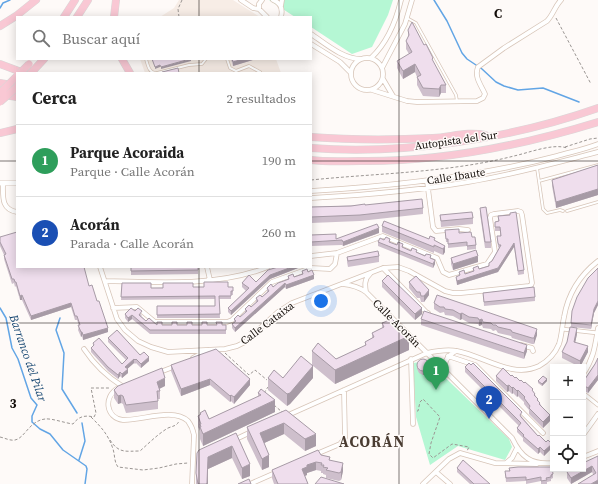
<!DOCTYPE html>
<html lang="es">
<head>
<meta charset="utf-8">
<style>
	body { margin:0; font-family:"Source Serif 4",serif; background:#f2f2f2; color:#222 }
	.controls { position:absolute; right:12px; bottom:12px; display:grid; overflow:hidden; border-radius:0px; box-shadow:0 2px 10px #0003 }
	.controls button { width:36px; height:36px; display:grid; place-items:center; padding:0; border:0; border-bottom:1px solid #e0e0e0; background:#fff; color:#222; font:20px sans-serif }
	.you { position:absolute; left:321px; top:301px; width:14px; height:14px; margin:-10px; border:3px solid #fff; border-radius:50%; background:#1a73e8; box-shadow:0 0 0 6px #1a73e833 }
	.badge { display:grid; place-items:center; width:26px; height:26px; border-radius:50%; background:#0f766e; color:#fff; font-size:13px; font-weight:700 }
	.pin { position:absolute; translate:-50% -33px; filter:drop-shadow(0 1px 2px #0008) }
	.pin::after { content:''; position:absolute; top:21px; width:14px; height:12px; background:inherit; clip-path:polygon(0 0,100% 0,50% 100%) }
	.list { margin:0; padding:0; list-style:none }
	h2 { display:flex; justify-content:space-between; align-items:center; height:52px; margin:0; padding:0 16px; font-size:17px }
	h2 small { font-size:13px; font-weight:400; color:#767676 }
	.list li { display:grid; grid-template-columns:26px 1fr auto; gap:12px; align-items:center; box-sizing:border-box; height:72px; padding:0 16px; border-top:1px solid #e0e0e0 }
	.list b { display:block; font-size:15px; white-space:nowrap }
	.list p { margin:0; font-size:13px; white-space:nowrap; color:#767676 }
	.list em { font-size:13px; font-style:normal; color:#767676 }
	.icon { flex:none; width:22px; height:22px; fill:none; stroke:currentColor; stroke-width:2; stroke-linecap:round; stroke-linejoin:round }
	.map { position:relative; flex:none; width:598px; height:484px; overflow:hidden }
	.search { position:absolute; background:#fff; box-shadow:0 2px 10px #0003; left:16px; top:16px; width:296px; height:44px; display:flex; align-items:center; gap:10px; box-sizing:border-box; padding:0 14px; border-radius:0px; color:#767676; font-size:15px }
	.panel { position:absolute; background:#fff; box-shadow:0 2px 10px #0003; left:16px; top:72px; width:296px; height:196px; border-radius:0px }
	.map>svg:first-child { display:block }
	.built { fill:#f7ede6 }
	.green { fill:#b5f7d4 }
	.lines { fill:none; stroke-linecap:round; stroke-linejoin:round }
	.stream { stroke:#62a5e5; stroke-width:1.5 }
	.service-casing { stroke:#d7c5b8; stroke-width:3.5 }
	.pedestrian-casing { stroke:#d7c5b8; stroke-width:4.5 }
	.minor-casing { stroke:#d7c5b8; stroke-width:5.5 }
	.tertiary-casing { stroke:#d7c5b8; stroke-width:6 }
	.motorway-casing { stroke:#d9d8d8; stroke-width:8 }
	.path { stroke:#9b9693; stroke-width:1; stroke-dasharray:3 2; stroke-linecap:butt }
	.service { stroke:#fff; stroke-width:2 }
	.pedestrian { stroke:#fff; stroke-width:3 }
	.minor { stroke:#fff; stroke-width:4 }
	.tertiary { stroke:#fff; stroke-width:5 }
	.motorway { stroke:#f9c8d4; stroke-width:7 }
	.motorway-bridge-casing { stroke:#d9d8d8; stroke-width:8; stroke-linecap:butt }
	.motorway-bridge { stroke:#f9c8d4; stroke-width:7 }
	.wall { fill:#cebfcc }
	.shaded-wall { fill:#a79ba6 }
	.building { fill:#efdeed; stroke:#a79ba6 }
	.grid { fill:none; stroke:#130d09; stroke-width:1; stroke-opacity:0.55 }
	.labels { text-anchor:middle; stroke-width:3; stroke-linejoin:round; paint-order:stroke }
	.street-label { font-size:11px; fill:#130d09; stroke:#fefaf8 }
	.water-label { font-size:12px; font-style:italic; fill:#174772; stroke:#fefaf8 }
	.district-label { font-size:15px; font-weight:bold; letter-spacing:1px; fill:#4a3c32; stroke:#fefaf8 }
	.grid-label { font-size:13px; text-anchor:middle; font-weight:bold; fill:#130d09; stroke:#fefaf8; stroke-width:3; stroke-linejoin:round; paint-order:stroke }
</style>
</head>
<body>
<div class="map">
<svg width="598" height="484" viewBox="0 0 598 484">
	<rect width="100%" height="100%" fill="#fefaf8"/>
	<path class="built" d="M179,0H233L260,17H160L174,8Z
		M140,59H276L281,73H145Z"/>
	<path class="green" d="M269,0H393L388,15L372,47L352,54L311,27V17H295Z
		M428,361L509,439L512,447L505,460L458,446L430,465L416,417L413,363Z"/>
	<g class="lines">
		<path class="stream" d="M434,0L447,21L462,53L467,59L482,69L496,82L504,86L518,90L543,88L579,102
			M0,8L3,3L10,0
			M0,308L6,318L12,348L18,359L31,398L37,405L32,416V422L40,429L50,434L63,450L86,466L87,469L85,484
			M60,318L56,330L64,353L62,389L77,413
			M79,460L85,441L82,423"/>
		<g class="service-casing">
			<path id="service" d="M407,18L416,23L456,95L457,101
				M146,59C148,66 149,73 157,73L189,65L202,64L206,59
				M227,59L230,68L236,71L249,66L260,72
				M537,168L543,209L547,213L560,210L563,211
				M539,181L598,165
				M567,211L598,202"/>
		</g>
		<g class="pedestrian-casing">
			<path id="pedestrian" d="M562,329L598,333
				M583,393L598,405"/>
		</g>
		<g class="minor-casing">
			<path id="minor" d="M241,0L253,8L259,9L267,17
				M273,0C281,3 283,9 281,17
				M281,6L282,0
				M259,9V4L262,0
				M311,34C326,44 343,59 361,59
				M311,44L340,62L351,73
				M351 74a16 16 0 1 1 32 0a16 16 0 1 1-32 0Z
				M371,58C387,43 396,21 401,0
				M382,68L405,24L412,0
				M383,79L393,96
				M372,90L407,101L417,102L477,101L483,98L485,94C481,85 474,77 478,67L504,48L547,21C553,15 555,6 561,0
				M427,181L433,227L436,231L459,229L468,230
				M3,183C3,197 1,209 17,212
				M311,191C394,186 477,177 557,156C571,152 585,149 598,144
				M311,198C363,195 416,191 468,182C512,175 555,163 598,152
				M100,267L117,319L125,330L138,341L151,347L168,352L225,349L237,346L245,342L278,312L292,303L383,268L398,267L409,271L445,291L453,293H461L529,286L531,285L532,283L522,215L521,212L518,211L494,214L491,215L490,218L495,252L487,264L449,275L443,272L437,258L383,236L337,253L311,256
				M207,267L210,280
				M383,268L426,312L428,313
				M105,281C159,282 217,287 268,267
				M343,284C352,285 359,287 366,292L512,438C521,457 531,465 553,463
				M366,292C365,286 364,279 370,274
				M113,308L137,307L155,322H227L232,320L272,282L311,268L330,269L335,264L337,253
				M521,345L532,348L533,351
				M84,349C94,364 106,376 122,386
				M448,356L475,365L543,433
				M193,358L208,350
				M411,359L413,424
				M444,370C445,359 448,356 456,351
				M160,372L176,366
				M583,374C594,358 595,346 598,328
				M118,388C103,397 106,418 123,420C141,421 173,407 188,421C191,425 193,430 194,435L192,484
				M286,416L427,353C436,351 447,349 457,351C484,356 512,379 539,366C548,361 555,354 559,344C562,335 562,326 564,317C568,294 580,275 598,261
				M583,435L598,414
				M234,440L251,432
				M314,455L340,444L345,438L344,390
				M583,457L598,451
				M506,463L512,458L517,448
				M436,472L450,484
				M250,484L275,473
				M423,484L449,459L460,453L495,463L537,464"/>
		</g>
		<g class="tertiary-casing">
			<path id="tertiary" d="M0,183H17"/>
		</g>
		<g class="motorway-casing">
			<path id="motorway" d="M64,17L75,0
				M77,17L88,0
				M114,17L116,0
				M0,26L16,16L36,0
				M122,59L130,73
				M0,64L24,73
				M31,73L44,59
				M0,83L17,86
				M4,95L17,97
				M0,133L17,129
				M311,137C351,140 393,140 433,138C451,137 468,131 485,135
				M311,148C404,155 510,139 598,108
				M311,160C327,162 343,161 360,161C441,162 520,146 598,122"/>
		</g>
		<path class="path" d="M179,17L178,9L182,0
			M556,18L591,84
			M565,147L590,139L598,138
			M311,180C379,173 447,173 514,156C528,153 553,143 567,148
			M225,353L249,375L255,370L267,380
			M264,393L268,387
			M274,405L282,412
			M417,411H418L420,402L423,399L440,417L431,443L429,454L433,458L452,444L469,447L467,451
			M91,417C101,427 108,434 113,449C115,455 114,462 118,467L143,470L159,468L176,464L188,463
			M0,437C5,438 10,441 15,440C25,438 29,421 45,419C51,418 65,423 73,424C79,416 85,415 94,417L96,413L91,388H110
			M110,440C119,454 126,451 140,451C149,443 158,434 168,428C173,426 177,426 179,421"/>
		<use href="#service" class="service"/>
		<use href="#pedestrian" class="pedestrian"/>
		<use href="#minor" class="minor"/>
		<use href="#tertiary" class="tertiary"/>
		<use href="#motorway" class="motorway"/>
		<g class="motorway-bridge-casing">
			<path id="motorway-bridge" d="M20,73L29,64
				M0,93L17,76
				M0,102L17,87"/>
		</g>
		<use href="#motorway-bridge" class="motorway-bridge"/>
	</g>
	<path class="wall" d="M408,30L424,45L446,85V93H441L439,97L423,96L417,85V77L415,72L403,79L397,68V61L409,54L406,49V41L408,38Z
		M231,59H256L233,66Z
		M598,165V195L556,208L552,186V180Z
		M365,205L423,208V214L360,221L311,223V207Z
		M480,208L491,242V248H485L480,214Z
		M440,215L473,218V224L441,227Z
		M510,215L524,270V274L518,275L514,247L498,272L457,285L456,281V277L459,276V272L465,274L473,271V268L479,269L489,266V263L492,261L499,248L498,247L497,236H500V231H495V222L498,221V216Z
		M382,226L435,241L445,246V252L443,255L434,251V253L382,232Z
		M445,230L459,233L472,237L476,245V249L467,250V246L448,248V242H446Z
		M379,233L343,246L342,245L311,246V235L336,239Z
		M0,237L89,286L97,301L108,332L83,340L82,336L81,337L78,330L79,325L77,320H75L71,307L31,320L22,300H20L16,286L15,287L14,283L12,284L4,259V255L0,246Z
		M384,240L431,258L435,264L433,268L378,246V242Z
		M379,256V262L348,267L347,262V257Z
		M451,258L478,262L453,270L451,264Z
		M131,267H198V274L131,275Z
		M298,267V268L270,279L231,315L228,312V308L246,291L242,287V283L256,282Z
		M598,268V305L594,313L591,329L571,327V323Z
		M302,271L308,272L314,279L286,289L285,287L235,332L232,328V324L234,323V319L240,317L245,313V309L251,307L256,302V298L262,297L267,292V288L273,287L288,279V276L294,277L302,274Z
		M382,281L422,314L415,320L382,287Z
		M409,282L429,295L424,302H421L420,298H417L409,288Z
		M122,283L151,288L193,287H233V295H231V299H219L220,318H157V306H215V299L121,300Z
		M483,293L535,297V301L484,306Z
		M434,303L537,335L534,344H532L512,338L511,336L498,333L496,330L493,331L491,329L483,328L482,325L479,326L478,324L469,323L462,319L460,320L453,316L445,315L444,312L440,313L434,309Z
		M135,311L142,315L141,316L146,321L157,325H226V334H150L132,319L128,322L125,318V314Z
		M421,319L527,351L524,359L421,325Z
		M382,323L409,350L335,384L312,365V351L336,359L365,346V342L372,338V333L382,328Z
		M577,334L575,342L588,352L580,367L562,358V352Z
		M108,338L140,355L149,361L141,368L136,363L135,364L134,363L127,369L128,373L122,378L120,376L118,379L108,371L91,352V348L93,346V343L122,364L126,360L108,342Z
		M595,364L598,380L588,393L583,390V382Z
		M171,365L250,385L234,404L231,401L230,402L210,385L181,396L171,371Z
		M417,365L430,369L428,374L423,375L419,373L417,369Z
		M465,367L522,417L538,436L552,448L544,456L540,452L538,454L523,441V438L517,432V428L519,426L465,372Z
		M496,376H511L520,381L533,391L550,421L543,428L529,414V410L524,404V402L518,396L517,397L513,393L512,394L509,391L507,392L496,381Z
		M268,378H313L290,404L287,406L268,390Z
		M538,381H547L542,386L538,383Z
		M165,386L159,389L160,391V399H158V409L126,413L123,404L121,403L118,404L114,398V390Z
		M261,389L275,412L203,446L200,439V431L198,427V416L200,415V413L209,419L258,397V393Z
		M286,410L316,446L305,451L284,434L264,443L269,467L262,470L247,439V427Z
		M236,433L250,476L242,479L232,458L208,469V484H196V473Z
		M321,455L330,460L343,471L341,480L339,481L326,478V475L323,474V473H321V471L316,470L307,473V475L305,476L308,484H274L272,478V470Z
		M598,456V484L592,472L571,484L567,478V472Z
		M457,468L490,484H470L457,472Z
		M509,468L553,474V478L551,479V481L547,482V484H541V481L526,484V481L506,482L505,471H509Z"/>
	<path class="shaded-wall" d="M191,59V61L161,69V67Z
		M243,59H256L233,66V62Z
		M415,64V72L403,79V71Z
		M160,65V67L155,69V67Z
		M441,85V93L439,97V89Z
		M598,189V195L556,208V202Z
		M379,228V233L343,246V242Z
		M514,243V247L498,272L457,285V281L498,268Z
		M445,246V252L443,255V249Z
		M478,256V262L453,270V264Z
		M435,260V264L433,268V264Z
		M292,267H298V268L270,279L231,315V311L270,275Z
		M314,275V279L286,289V285Z
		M285,283V287L235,332V328Z
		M429,290V295L424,302V296Z
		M22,295V300H20V296Z
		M598,301V305L594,313L591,329V325L594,309Z
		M71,303V307L31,320V316Z
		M422,308V314L415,320V314Z
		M462,313V319L460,320V314Z
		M132,315V319L128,322V318Z
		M482,319V325L479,326V320Z
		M108,328V332L83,340V335Z
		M577,328V334L574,348V342Z
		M537,329V335L534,344V338Z
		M81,332H82V336L81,337Z
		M409,336V350L335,384V370Z
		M527,345V351L524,359V353Z
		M588,346V352L580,367V361Z
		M149,357V361L141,368V364Z
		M134,359V363L125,371V367Z
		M430,365V369L428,374L423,375V371Z
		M313,366V378L290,404L287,406V394Z
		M128,369V373L122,378V374Z
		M120,372V376L118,379V375Z
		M598,375V380L588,393V388Z
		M165,378V386L157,390V382Z
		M210,379V385L181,396V389Z
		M250,379V385L234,404V397Z
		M547,379V381L542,386V384Z
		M509,385V391L507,392V386Z
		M513,387V393L512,394V388Z
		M518,390V396L517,397V391Z
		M121,395V403L118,404V396Z
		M231,395V401L230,402V396Z
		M275,400V412L203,446V434Z
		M550,415V421L543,428V422Z
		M284,423V434L260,445V433Z
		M316,434V446L305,451V439Z
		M552,444V448L544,456V451Z
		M232,446V458L208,469V484H206L208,457Z
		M540,447V452L538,454V449Z
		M269,455V467L262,470V459Z
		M316,462V470L307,473V475L302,477V469L307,465Z
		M343,463V471L341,480V472Z
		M250,464V476L242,479V468Z
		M592,466V472L571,484V478Z
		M598,480V484H591Z"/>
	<path class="building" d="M412,22L424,45L426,44L433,58L432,59L446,85H441L439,89L423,88L417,77L421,75L415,64L403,71L397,61L412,52L406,41L409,35L408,30Z
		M152,59H190L161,67L160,65L155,67Z
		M232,59H243L233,62Z
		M178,68L179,73H162V72Z
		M598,165V189L556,202L552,180Z
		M422,199L423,208L360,215L311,217V207L351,206L365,204V205Z
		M486,207L491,242H485L480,208Z
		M472,212L473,218L441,221L440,215Z
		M516,212L524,270L518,271L514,243L498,268L457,281L456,277L460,275L459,272L464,270L465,274L474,271L473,268L478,266L479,269L489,266V263L492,261L501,245H499L498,243L497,236H501L500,227H495V222L499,221L498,216L510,215V213Z
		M384,221L429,239L430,236L435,238L434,240L445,246L443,249L434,245V247L382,226Z
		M377,224L379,228L343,242L342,240L311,242V235L336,234V239Z
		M459,229V233L471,232L472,237H475L476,245L467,246V242L448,244V239H446L445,230Z
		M17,232V267H84L89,286L92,285L97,301H99L108,328L83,335L82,332H81L78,325H80L77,316H75L71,303L31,316L22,295L20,296L16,282H15L14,279H12L4,255L6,254L0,242V237Z
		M386,237L390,239L389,242L397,245L398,242L403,244L402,247L411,251L412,248L417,250L416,252L425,256L426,254L431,255L430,258L435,260L433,264L378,242L380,238L384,240Z
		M476,250L478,256L453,264L451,258Z
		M378,251L379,256L348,261L347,257Z
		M131,267H198V270L131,271Z
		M278,267H292L270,275L231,311L228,308L249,288L242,283L249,275L256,282L268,270Z
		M598,268V301L594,309L591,325L571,323L572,311L577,297L588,278Z
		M307,269L308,272L312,270L314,275L286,285L285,283L235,328L232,324L236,321L234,319L238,315L240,317L247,311L245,309L249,305L251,307L258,301L256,298L260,295L262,297L269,291L267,288L271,284L273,287L278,283L289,279L288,276L293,274L294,277L303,274L302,271Z
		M388,275L422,308L415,314L382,281Z
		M416,276L429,290L424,296H421L420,292H417L409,282Z
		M204,282H228V287H233V291H231V296H219L220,314L157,315V306H215V296L121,297L122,283H151V288H163V283H193V287H204Z
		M534,287L535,297L484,302L483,293Z
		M437,295L537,329L534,338H532L512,332L511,330L498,327L496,325H493L491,323L483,322L482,319L479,320L478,318L469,317L462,313L460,314L453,310L445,309L444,307H440L434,303Z
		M131,308L135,311L138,308L142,311L139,315L146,321L149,318L157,325V322H162V325H172V322H177V325H187V322H192V325H202V322H207V325H217L216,322H222V325H226V330H150L132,315L128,318L125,314Z
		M424,311L527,345L524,353L421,319Z
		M392,319L409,336L335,370L312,351L318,343L336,359L366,345L365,342L374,337L372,333L384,327L382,323Z
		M570,327L577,328L574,342L588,346L580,361L562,352L567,342Z
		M117,330L140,355L144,352L149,357L141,364L136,359L135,360L134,359L125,367L128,369L122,374L120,372L118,375L108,367L91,348L94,345L93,343L99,338L122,364L128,358L108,338Z
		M216,349L250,379L234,397L231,395L230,396L210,379L181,389L171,365Z
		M301,356L313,366L290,393L287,394L268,378L274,370L283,378Z
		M598,358V375L588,388L583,385V382L595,364Z
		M417 365a6 6 0 1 1 12 0a6 6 0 1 1-12 0Z
		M469,363L471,365L473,363L522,412L520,415L521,417L538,436L539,435L546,442L548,440L552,444L544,451L540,447L538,449L523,436L524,435L517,428L521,423L465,367Z
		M162,368L165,378L157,382L160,391H157L158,401L126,405L123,396L121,395L118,396L114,390L118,386Z
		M503,368L511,376L512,375L515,378L516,377L520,381L521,380L524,383L525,382L533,389L532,390L535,394L534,395L538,399L537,400L540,403L539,404L550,415L543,422L529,408L530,406L524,398L525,397L518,390L517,391L513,387L512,388L509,385L507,386L496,376Z
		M543,376L547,379L542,384L538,381Z
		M261,389L275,400L203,434L200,427H201L200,424H201L198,416L201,414L200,413L205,410L209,419L261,395L258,393Z
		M286,410L316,434L305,439L284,423L260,433L269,455L262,459L247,427Z
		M236,433L250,464L242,468L232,446L208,457L207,483L206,484H198L196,473L197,453L199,450Z
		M318,450L321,455L330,457L329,460L343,463L341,472L339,473L326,470L328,468L323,467L324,465H321L322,463L316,462L307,465V467L302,469L308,484H278L272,470Z
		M598,456V480L591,484H578L596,473L592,466L571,478L567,472L572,469H583V463Z
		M463,460L490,484H474L457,468Z
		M518,467H552L553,474L551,475V477L546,478L547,480L541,481V477L526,480V477L506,478L505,471H510L509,468Z
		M321,477L344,484H315Z
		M249,479L251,484H238Z"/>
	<path class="grid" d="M199,0V17M399,0V484M199,59V73M0,161H17M311,161H598M199,267V484M0,323H598"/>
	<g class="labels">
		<g class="street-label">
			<text transform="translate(456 140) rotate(-8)" y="4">Autopista del Sur</text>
			<text transform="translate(456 176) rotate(-9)" y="4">Calle Ibaute</text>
			<text transform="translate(267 323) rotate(-37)" y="4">Calle Cataixa</text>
			<text transform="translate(397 323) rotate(45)" y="4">Calle Acorán</text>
		</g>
		<g class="water-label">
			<text transform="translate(28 358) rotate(71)" y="4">Barranco del Pilar</text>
		</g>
		<g class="district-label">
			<text x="372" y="447">ACORÁN</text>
		</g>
	</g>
	<g class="grid-label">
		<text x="498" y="18">C</text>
		<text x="13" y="408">3</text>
	</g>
</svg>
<div class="controls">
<button>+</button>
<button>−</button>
<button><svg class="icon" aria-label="locate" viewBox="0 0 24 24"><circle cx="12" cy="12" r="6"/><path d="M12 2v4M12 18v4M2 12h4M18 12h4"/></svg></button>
</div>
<div class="you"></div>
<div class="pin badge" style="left:436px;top:390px;background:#2e9e5b">1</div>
<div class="pin badge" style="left:489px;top:419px;background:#1a4fb4">2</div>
<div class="search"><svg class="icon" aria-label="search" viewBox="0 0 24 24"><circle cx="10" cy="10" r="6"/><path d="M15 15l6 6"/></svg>Buscar aquí</div>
<section class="panel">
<h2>Cerca<small>2 resultados</small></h2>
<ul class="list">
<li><span class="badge" style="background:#2e9e5b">1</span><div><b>Parque Acoraida</b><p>Parque · Calle Acorán</p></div><em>190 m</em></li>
<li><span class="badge" style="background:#1a4fb4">2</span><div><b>Acorán</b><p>Parada · Calle Acorán</p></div><em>260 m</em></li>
</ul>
</section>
</div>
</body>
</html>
